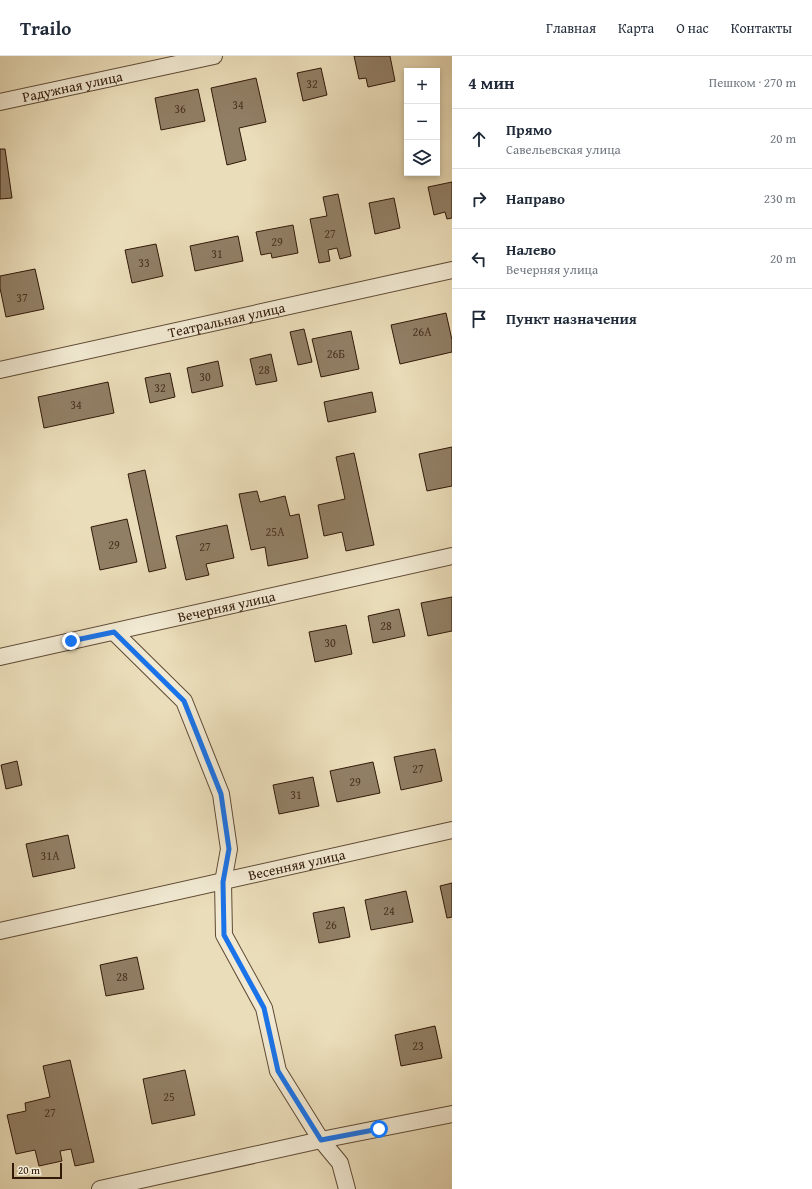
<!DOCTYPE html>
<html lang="ru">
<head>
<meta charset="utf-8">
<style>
	body { margin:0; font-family:"Gentium Book Plus",serif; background:#f6f6f7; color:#1f2937 }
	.controls { position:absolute; right:12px; top:12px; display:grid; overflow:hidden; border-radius:0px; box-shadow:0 2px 6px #0003 }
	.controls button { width:36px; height:36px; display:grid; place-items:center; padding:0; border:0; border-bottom:1px solid #e0e1e3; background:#fff; color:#1f2937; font:20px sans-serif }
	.scale { position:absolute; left:12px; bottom:10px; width:50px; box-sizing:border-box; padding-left:4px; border:2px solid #311909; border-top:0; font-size:11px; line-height:14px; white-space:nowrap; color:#311909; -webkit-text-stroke:3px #f1e9d2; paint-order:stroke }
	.stop { position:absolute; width:12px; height:12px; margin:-9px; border:3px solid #1a73e8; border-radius:50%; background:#fff }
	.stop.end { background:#1a73e8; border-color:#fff; box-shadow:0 1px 4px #0008 }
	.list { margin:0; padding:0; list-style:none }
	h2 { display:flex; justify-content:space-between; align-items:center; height:52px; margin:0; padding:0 16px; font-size:17px }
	h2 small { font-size:13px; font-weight:400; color:#747a83 }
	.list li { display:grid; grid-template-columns:26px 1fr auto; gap:12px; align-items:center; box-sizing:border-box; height:60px; padding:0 16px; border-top:1px solid #e0e1e3 }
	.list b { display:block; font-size:15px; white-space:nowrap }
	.list p { margin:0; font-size:13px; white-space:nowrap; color:#747a83 }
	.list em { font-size:13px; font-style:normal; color:#747a83 }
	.icon { flex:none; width:22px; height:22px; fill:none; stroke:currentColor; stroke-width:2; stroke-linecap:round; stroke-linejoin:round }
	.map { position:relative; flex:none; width:452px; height:1133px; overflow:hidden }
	header { display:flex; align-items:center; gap:24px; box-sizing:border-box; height:56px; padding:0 20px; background:#fff; border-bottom:1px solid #e0e1e3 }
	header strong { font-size:19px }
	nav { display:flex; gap:22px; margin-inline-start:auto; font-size:14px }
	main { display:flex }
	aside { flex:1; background:#fff }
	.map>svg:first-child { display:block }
	.building { fill:#917f65; stroke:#311909 }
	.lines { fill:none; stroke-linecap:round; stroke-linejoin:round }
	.minor-casing { stroke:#5f4a35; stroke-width:18 }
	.minor { stroke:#f1e9d2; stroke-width:16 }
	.route { stroke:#1a73e8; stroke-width:5 }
	.labels { text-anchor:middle; stroke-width:4; stroke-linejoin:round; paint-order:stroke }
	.number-label { font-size:12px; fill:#493220 }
	.street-label { font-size:14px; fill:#311909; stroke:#f1e9d2 }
</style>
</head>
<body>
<header>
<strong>Trailo</strong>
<nav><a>Главная</a><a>Карта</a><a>О нас</a><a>Контакты</a></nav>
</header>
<main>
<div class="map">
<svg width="452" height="1133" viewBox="0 0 452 1133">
	<rect width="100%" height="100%" fill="#eaddb9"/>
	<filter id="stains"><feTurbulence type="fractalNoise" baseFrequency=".005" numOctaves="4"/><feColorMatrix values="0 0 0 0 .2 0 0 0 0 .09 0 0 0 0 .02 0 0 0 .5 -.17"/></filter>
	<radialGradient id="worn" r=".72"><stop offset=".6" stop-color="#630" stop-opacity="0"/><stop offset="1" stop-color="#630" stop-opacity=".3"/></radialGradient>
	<path class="building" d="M354,0H390L395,25L368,31L366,22L359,23Z
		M321,12L327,39L303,45L297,17Z
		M256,22L266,66L239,72L246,104L227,109L211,32Z
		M198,33L205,65L161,74L155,42Z
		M0,93H5L12,142L0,143Z
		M452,126V162L447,163L445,156L434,159L428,131Z
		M338,138L351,200L340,203L337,192L328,194L330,205L319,207L310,163L327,160L323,141Z
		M394,142L400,172L375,178L369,147Z
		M293,169L298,197L272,202L271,197L261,199L256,176Z
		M238,180L243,205L195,215L190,190Z
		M156,188L163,220L132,227L125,194Z
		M35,213L44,253L6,261L0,232V220Z
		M446,257L452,284V296L400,308L391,269Z
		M304,273L312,306L298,309L290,276Z
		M351,275L359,313L321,321L312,283Z
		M271,298L277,325L256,329L250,303Z
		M218,305L223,330L192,337L187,312Z
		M170,317L175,341L150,347L145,322Z
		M108,326L114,357L44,372L38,341Z
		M372,336L376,356L328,366L324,346Z
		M452,391V430L427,435L419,398Z
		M354,397L374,489L346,495L342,476L324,480L318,449L345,443L336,401Z
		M145,414L166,512L149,516L128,418Z
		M257,435L260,446L285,440L290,460L299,458L308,502L268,510L265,491L251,494L239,438Z
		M127,463L137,506L100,514L91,471Z
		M227,469L234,502L206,508L209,519L186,524L176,480Z
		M452,541V575L428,580L421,547Z
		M399,553L405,580L373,587L368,560Z
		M346,569L352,598L315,606L309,576Z
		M435,693L442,725L401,734L394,701Z
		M17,705L22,729L6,733L1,709Z
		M373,706L380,737L337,746L330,715Z
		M313,721L319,750L279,758L273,729Z
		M68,779L75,812L33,821L26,788Z
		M452,827V861L447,862L440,830Z
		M406,835L413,866L371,874L365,844Z
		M344,851L350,881L319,887L313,857Z
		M137,901L144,933L106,940L100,909Z
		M435,970L442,1002L401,1010L395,979Z
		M70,1004L94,1106L75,1110L71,1093L60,1095L62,1105L39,1110L35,1094L16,1098L7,1059L26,1055L25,1047L50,1041L43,1010Z
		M185,1014L195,1059L152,1068L143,1023Z"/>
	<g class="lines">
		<g class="minor-casing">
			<g id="minor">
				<path id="s1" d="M0,46L214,0"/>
				<path id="s2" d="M0,314L452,214"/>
				<path d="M114,576L184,645L221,738L229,793L223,826L224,879L264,952L278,1015L321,1084L340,1107L347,1133"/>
				<path id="s3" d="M0,601L452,500"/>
				<path id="s4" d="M0,875L452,774"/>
				<path d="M100,1133L321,1084L452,1058"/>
			</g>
		</g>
		<use href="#minor" class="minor"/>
	</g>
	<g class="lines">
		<path class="route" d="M71,585L114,576L184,645L221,738L229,793L223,826L224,879L264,952L278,1015L321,1084L379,1073"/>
	</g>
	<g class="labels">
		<g class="number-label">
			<text x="312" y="32">32</text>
			<text x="238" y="53">34</text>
			<text x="180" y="57">36</text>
			<text x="330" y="182">27</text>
			<text x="277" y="190">29</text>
			<text x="217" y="202">31</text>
			<text x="144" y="211">33</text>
			<text x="22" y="246">37</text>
			<text x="422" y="280">26А</text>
			<text x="336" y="302">26Б</text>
			<text x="264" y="318">28</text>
			<text x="205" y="325">30</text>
			<text x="160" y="336">32</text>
			<text x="76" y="353">34</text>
			<text x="275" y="480">25А</text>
			<text x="114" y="493">29</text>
			<text x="205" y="495">27</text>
			<text x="386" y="574">28</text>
			<text x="330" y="591">30</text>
			<text x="418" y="717">27</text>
			<text x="355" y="730">29</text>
			<text x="296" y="743">31</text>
			<text x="50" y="804">31А</text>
			<text x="389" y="859">24</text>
			<text x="331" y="873">26</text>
			<text x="122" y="925">28</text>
			<text x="418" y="994">23</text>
			<text x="169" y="1045">25</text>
			<text x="50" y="1061">27</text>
		</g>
		<g class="street-label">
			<text dy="5" stroke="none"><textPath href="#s1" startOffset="74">Радужная улица</textPath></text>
			<text dy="5" stroke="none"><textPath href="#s2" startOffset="232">Театральная улица</textPath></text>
			<text dy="5" stroke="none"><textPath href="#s3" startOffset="232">Вечерняя улица</textPath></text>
			<text dy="5" stroke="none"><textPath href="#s4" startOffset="304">Весенняя улица</textPath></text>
		</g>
	</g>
	<rect width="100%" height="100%" filter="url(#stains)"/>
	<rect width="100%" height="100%" fill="url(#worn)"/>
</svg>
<div class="controls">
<button>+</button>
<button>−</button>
<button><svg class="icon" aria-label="layers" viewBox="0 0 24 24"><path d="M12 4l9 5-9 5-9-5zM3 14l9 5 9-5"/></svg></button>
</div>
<div class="scale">20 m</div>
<div class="stop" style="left:379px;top:1073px"></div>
<div class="stop end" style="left:71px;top:585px"></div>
</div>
<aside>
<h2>4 мин<small>Пешком · 270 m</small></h2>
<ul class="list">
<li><svg class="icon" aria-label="ahead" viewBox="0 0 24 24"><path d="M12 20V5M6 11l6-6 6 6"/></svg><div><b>Прямо</b><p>Савельевская улица</p></div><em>20 m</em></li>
<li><svg class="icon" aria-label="right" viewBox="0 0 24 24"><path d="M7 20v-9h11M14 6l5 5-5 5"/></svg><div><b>Направо</b></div><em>230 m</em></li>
<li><svg class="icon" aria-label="left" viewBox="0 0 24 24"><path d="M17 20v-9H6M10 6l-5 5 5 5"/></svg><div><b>Налево</b><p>Вечерняя улица</p></div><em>20 m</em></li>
<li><svg class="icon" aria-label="arrive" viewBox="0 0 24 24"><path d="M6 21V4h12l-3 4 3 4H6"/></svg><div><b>Пункт назначения</b></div></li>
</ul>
</aside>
</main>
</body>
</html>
